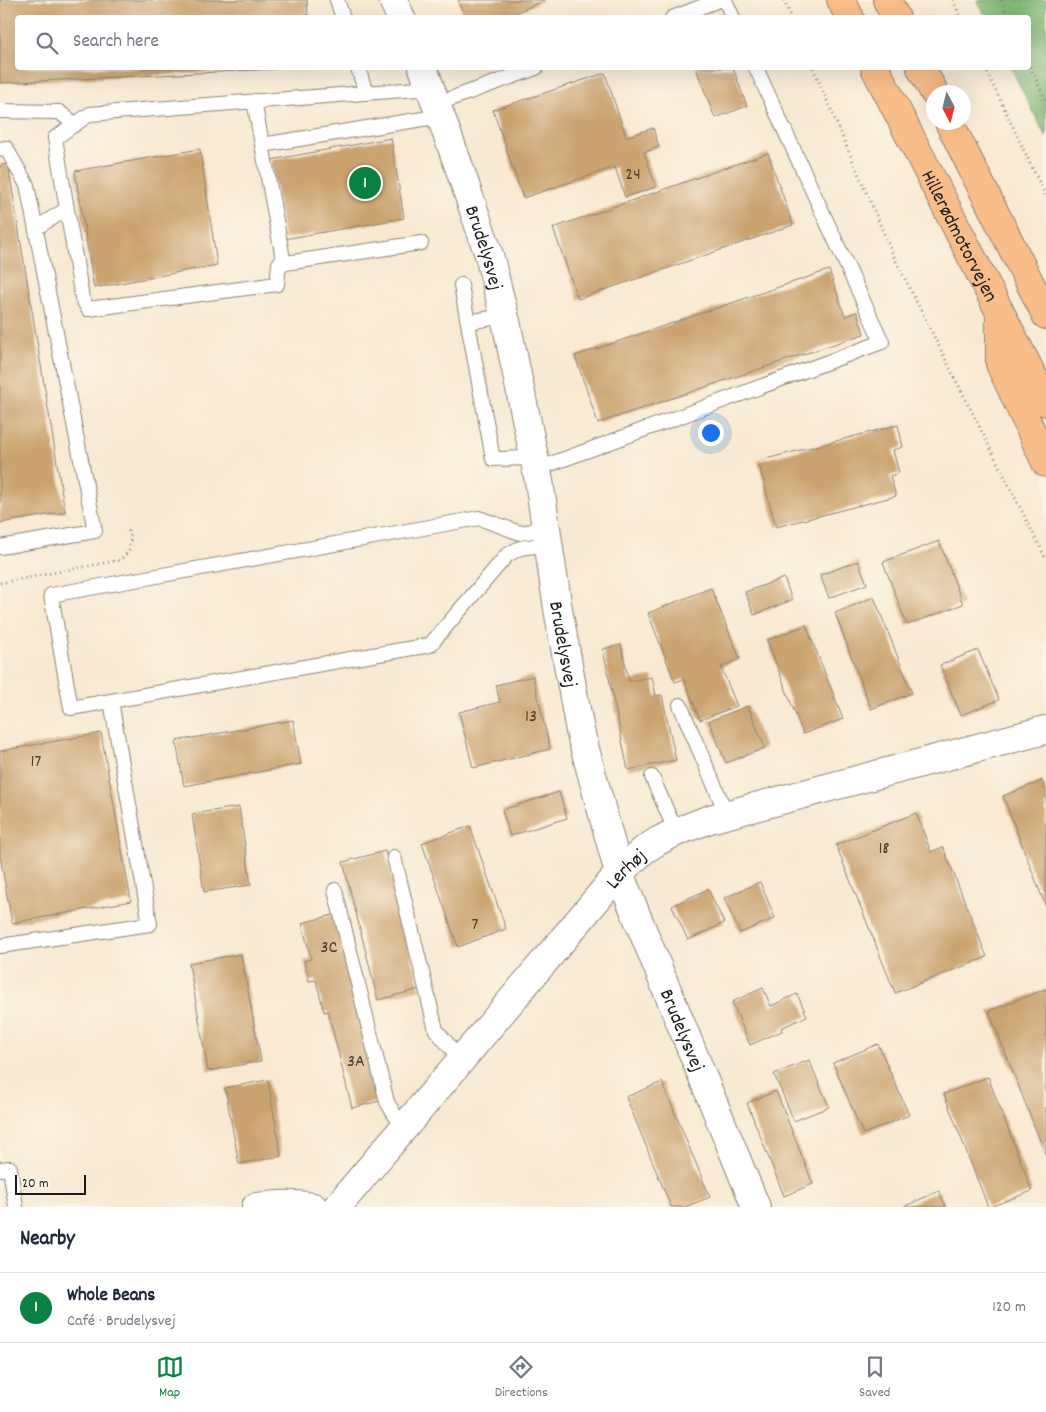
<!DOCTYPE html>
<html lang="en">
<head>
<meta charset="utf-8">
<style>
	body { margin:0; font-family:Dekko,sans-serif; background:#f2f2f3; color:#1f2937 }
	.compass { position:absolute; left:926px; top:85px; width:45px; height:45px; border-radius:50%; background:#fff; box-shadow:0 5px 20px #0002; rotate:173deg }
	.scale { position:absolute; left:15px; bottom:12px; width:71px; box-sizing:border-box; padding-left:5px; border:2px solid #1c1c1c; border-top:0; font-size:14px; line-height:18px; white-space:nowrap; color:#1c1c1c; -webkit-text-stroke:4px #fcf5e5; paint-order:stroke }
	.you { position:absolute; left:710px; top:432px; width:18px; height:18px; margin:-12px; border:4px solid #fff; border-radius:50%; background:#1a73e8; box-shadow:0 0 0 8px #1a73e833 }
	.badge { display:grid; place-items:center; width:32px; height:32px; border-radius:50%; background:#0b8043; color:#fff; font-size:16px; font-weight:700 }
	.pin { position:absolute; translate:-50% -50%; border:2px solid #fff; box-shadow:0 1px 5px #0006 }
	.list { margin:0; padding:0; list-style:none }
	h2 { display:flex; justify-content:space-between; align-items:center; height:65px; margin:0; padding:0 20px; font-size:21px }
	h2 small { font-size:16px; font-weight:400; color:#747a83 }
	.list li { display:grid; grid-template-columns:32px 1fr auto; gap:15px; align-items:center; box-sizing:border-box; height:70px; padding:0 20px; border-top:1px solid #e0e1e3 }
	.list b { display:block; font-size:19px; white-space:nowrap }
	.list p { margin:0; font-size:16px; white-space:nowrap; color:#747a83 }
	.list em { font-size:16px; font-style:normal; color:#747a83 }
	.icon { flex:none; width:28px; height:28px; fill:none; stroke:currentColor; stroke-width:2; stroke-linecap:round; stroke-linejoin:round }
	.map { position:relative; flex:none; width:1046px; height:1207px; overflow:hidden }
	.search { position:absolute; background:#fff; box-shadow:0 5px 20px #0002; left:15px; right:15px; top:15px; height:55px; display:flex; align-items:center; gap:12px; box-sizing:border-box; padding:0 18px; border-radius:5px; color:#747a83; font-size:19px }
	.sheet { height:135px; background:#fff }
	nav { display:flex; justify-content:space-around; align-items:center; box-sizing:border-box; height:70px; border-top:1px solid #e0e1e3; background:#fff; font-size:14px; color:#747a83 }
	nav a { display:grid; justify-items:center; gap:2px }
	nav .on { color:#0b8043 }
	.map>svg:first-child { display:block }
	.forest { fill:#81b977; stroke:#4e6a4a }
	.building { fill:#caa370 }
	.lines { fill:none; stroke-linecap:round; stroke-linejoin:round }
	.service-casing { stroke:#8a8277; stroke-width:16 }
	.minor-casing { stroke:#8a8277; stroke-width:30 }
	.motorway-casing { stroke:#8a8277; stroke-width:30 }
	.path { stroke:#8a8277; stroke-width:3; stroke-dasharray:1 4; stroke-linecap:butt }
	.service { stroke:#fff; stroke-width:14 }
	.minor { stroke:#fff; stroke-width:28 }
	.motorway { stroke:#f8bd89; stroke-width:28 }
	.labels { text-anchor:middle; stroke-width:4; stroke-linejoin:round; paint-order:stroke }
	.number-label { font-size:18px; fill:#483e31 }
	.street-label { font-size:20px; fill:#1c1c1c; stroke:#fcf5e5 }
</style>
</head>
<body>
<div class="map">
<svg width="1046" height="1207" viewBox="0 0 1046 1207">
	<rect width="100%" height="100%" fill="#fcf5e5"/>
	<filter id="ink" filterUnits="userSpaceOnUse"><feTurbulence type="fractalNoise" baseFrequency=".02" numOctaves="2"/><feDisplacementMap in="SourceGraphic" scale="10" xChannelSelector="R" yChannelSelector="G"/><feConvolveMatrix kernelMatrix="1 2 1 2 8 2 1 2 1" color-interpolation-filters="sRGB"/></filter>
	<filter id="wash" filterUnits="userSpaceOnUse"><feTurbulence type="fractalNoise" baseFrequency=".0096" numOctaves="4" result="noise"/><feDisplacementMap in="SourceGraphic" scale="20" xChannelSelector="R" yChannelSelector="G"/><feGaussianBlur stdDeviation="1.12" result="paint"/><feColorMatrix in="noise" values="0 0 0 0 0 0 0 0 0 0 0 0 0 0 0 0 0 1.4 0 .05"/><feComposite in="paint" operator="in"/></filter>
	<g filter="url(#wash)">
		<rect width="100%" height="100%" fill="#f8e9d2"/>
		<path class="forest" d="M977,0H1046V137L1011,68H1028V18L986,17Z"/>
		<g id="blocks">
			<path class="building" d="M0,0H307L308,18H18V68H277V69L0,83Z
				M458,0H545L504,18H465Z
				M696,68H733L747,106L715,118Z
				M605,73L626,137L653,128L659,147L644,152L656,187L625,197L615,167L523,198L493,110Z
				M391,138L404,218L284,239L271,160Z
				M200,149L217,265L94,288L75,171Z
				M768,153L793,225L578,299L553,228Z
				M8,164L65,512L0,523V165Z
				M829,270L845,316L857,312L864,334L598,423L575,356Z
				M898,425L903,447L893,450L899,473L890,476L896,496L776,527L758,461Z
				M939,541L963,604L907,625L883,562Z
				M858,561L867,584L829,598L820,575Z
				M784,578L792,600L754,615L745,592Z
				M711,588L740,659L721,667L737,706L700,720L684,679L675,682L648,613Z
				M874,597L912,693L871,709L835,613Z
				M806,625L843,719L803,734L767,640Z
				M621,645L629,681L652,677L656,696L662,695L676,760L628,770L603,649Z
				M978,650L999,700L961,715L940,665Z
				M533,676L550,749L473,768L459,712L500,702L496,685Z
				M748,706L765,748L726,763L709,721Z
				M293,720L301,764L184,786L176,741Z
				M101,733L131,901L12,923L0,856V751Z
				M1042,781L1046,792V907L1003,796Z
				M559,792L567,818L510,836L502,810Z
				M239,807L251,885L204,892L192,814Z
				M916,813L931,852L943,847L987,957L895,993L836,845Z
				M470,826L506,929L458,947L422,843Z
				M385,851L420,989L378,1000L343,862Z
				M760,882L775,918L740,933L724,898Z
				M708,889L724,923L688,940L672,906Z
				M337,914L383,1100L352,1108L328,1011L324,1012L316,980L309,981L304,961L311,959L302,923Z
				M241,954L261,1061L208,1071L189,963Z
				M763,988L771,1006L797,994L807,1016L781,1028L782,1031L750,1045L732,1002Z
				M1046,989V1156L989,1011Z
				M878,1044L909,1115L863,1134L833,1063Z
				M809,1060L829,1107L794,1121L774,1074Z
				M988,1077L1032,1191L990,1207H988L944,1094Z
				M268,1080L281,1156L239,1164L225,1088Z
				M662,1082L710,1197L685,1207H671L626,1097Z
				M776,1091L813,1184L784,1196L747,1103Z
				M939,1191L946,1207H903Z"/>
		</g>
	</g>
	<g filter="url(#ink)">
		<use href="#blocks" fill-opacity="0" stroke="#8a8277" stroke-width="1"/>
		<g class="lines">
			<g class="service-casing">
				<path id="service" d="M337,0L343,18
					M725,0L733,18
					M672,18L719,0
					M358,68L366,93
					M254,101L284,264
					M436,104L536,68
					M0,111L59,112L75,124
					M262,145L441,116
					M0,149L6,148L27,185L95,531L0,547
					M36,228L67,209
					M421,243L279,264L277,284L88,309L82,298L55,138L90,114L430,88
					M461,285L493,459L535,458
					M468,322L504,316
					M537,469L882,342L756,68
					M546,529L520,533L479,518L51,595L71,708L430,645L507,555L520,548L549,544
					M680,705L727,815
					M652,777L676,832
					M394,857L436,1030L461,1060
					M335,890L387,1102L403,1129
					M0,946L150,924L111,701
					M0,1169L10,1168L16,1207"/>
			</g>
			<g class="minor-casing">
				<g id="minor">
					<path d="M393,0L401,18"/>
					<path id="s1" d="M423,68L458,164L489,255L507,326L539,481L558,609L580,731L619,873L756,1207"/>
					<path d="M256,1207C275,1205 294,1203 313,1207"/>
					<path id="s2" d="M337,1207L619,873L644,850L658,841L676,832L710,819L1045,730"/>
				</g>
			</g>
			<g class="motorway-casing">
				<g id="motorway">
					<path d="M841,0L850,18"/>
					<path d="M887,0L896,18"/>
					<path id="s3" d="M875,68L1046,402"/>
					<path d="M921,68L934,92"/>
					<path d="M949,122L1046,315"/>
					<path d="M1000,317V364L1046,463"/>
				</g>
			</g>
			<path class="path" d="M784,0L791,18
				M953,0L961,18
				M1001,0L1009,18
				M1028,62L1046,101
				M813,68L894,257L1046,559
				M985,68L1046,197
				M0,583L120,560L129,551L131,537L127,527"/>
			<use href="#service" class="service"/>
			<use href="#minor" class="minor"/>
			<use href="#motorway" class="motorway"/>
		</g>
	</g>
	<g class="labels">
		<g class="number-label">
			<text x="633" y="179">24</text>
			<text x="531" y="721">13</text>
			<text x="36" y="766">17</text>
			<text x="884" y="853">18</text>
			<text x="475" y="929">7</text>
			<text x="329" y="952">3C</text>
			<text x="356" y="1066">3A</text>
		</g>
		<g class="street-label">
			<text dy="7" stroke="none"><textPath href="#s3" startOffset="188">Hillerødmotorvejen</textPath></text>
			<text dy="7" stroke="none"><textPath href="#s1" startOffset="190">Brudelysvej</textPath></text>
			<text dy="7" stroke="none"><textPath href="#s1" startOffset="595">Brudelysvej</textPath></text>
			<text dy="7" stroke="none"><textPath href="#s2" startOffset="445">Lerhøj</textPath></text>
			<text dy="7" stroke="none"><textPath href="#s1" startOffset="1000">Brudelysvej</textPath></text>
		</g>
	</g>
</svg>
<svg class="compass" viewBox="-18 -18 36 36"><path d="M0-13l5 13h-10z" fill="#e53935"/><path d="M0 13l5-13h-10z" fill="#747a83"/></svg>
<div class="scale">20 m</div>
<div class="you"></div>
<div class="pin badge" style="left:365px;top:183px">1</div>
<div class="search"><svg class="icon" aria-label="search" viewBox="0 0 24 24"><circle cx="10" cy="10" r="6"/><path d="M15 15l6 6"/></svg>Search here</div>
</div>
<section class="sheet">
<h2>Nearby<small></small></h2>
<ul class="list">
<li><span class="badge">1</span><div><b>Whole Beans</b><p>Café · Brudelysvej</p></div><em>120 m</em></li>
</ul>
</section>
<nav>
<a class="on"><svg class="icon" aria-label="map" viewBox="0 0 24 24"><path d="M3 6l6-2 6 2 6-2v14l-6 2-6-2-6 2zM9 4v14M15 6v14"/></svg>Map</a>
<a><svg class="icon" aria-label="directions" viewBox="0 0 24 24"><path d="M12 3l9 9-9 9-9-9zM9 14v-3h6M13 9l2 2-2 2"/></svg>Directions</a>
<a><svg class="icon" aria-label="saved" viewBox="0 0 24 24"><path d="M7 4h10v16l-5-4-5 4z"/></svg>Saved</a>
</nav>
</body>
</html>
